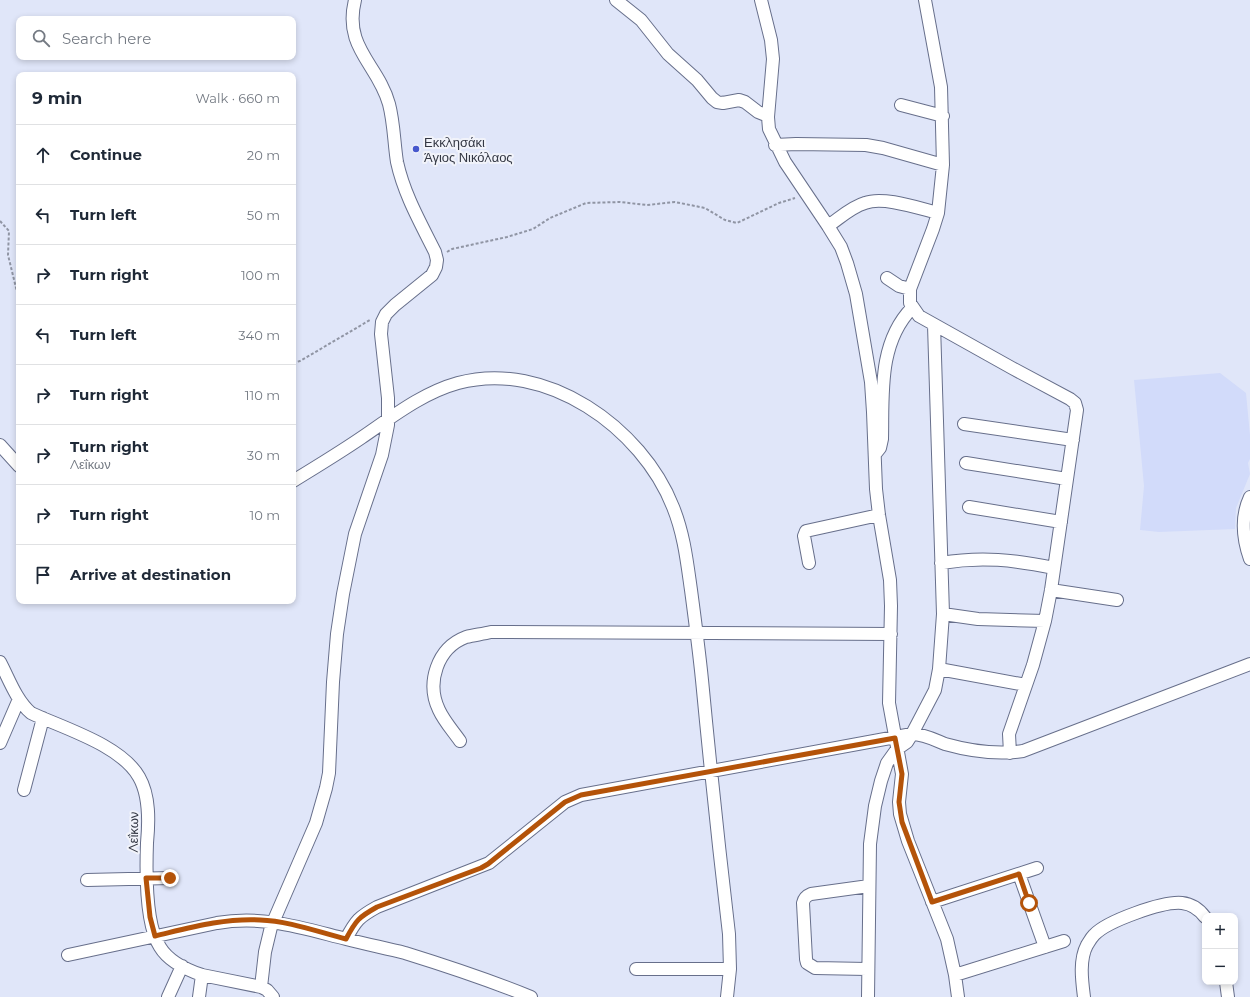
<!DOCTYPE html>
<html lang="en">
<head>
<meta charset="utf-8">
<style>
	body { margin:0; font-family:Montserrat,sans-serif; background:#f2f2f3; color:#1f2937 }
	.controls { position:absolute; right:12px; bottom:12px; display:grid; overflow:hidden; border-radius:8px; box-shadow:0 2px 6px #0003 }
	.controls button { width:36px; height:36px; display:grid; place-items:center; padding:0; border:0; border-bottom:1px solid #e0e1e3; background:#fff; color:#1f2937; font:20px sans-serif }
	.stop { position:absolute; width:12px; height:12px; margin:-9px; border:3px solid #b45309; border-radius:50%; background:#fff }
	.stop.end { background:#b45309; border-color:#fff; box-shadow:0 1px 4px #0008 }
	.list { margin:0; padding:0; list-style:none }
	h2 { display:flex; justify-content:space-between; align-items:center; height:52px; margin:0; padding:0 16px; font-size:17px }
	h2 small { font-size:13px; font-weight:400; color:#747a83 }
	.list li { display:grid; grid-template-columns:26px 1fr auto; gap:12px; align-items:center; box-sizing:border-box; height:60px; padding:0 16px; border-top:1px solid #e0e1e3 }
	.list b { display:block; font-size:15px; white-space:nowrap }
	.list p { margin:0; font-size:13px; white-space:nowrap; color:#747a83 }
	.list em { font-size:13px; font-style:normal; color:#747a83 }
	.icon { flex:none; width:22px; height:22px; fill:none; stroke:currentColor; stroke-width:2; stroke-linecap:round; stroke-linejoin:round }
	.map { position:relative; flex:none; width:1250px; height:997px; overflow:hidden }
	.search { position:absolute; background:#fff; box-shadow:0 2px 6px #0003; left:16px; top:16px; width:280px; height:44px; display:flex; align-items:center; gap:10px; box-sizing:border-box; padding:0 14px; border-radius:8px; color:#747a83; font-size:15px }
	.panel { position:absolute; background:#fff; box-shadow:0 2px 6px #0003; left:16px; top:72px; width:280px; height:532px; border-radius:8px }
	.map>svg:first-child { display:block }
	.built { fill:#d2dbfa }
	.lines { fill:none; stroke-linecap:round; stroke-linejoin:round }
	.minor-casing { stroke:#676f8b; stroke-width:14 }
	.path { stroke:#9095a4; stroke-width:2; stroke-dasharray:3 2; stroke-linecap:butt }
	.minor { stroke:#fff; stroke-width:12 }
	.route { stroke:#b45309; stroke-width:5 }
	.poi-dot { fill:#4758cd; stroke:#f1f3fa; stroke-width:1.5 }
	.labels { text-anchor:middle; stroke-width:4; stroke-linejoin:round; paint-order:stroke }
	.poi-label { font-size:13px; fill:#333743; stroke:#f1f3fa; text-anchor:start }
	.street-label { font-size:13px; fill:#333743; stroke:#f1f3fa }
</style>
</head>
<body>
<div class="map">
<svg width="1250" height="997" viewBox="0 0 1250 997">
	<rect width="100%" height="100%" fill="#e0e6f9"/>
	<path class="built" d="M1220,373L1246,393L1250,435V459L1248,463L1250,474L1236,508L1235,529L1159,532L1140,530L1144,486L1134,380Z"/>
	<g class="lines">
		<g class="minor-casing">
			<path id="minor" d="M616,0L641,20L668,54L697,80L712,98L717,102L723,103L739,100L745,102L758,112L768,116
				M761,0L771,40L773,59L768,117L769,129L785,162L828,226L841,247L847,263L856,294L871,382L873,412L876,489L879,515L890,580L891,606L889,703L902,774L899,802L900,814L908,841L947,939L955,975L958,997
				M925,0L941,87L943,165L938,213L933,229L910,289V303L919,316L1012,368L1070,399L1075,403L1077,410L1051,590L1045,621L1033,665L1009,734L1010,753
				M901,105L943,116
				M775,145L796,144L866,145L883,148L943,165
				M828,226C840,218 851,207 865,203C883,196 918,208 938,213
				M887,278L899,286L910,289
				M964,424L1073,440
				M0,445L19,466
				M876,453L880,448L882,439C883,394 878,343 912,308
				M966,463L1067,479
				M293,481C316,467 339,453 361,438C392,417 422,393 458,383C546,359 642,428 673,507C684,534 687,562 691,590C695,620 699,650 702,680C710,764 719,849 729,934L730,969L727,997
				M1250,497C1241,516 1243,539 1250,559
				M969,507L1061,522
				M809,563L804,536L806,531L879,515
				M941,563C982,556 1014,560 1054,568
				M1051,590L1117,600
				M943,614L978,619L1045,621
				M0,662C9,679 16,700 31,713C63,728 121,745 139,777C150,796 149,822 147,843C146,870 145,924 160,947C169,962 187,970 202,975L261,987L267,990L273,997
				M939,669L1026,685
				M460,741C453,731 444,721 439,710C426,683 437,648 466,637C474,635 483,634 491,632L891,634
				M0,743L19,699
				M24,790L43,718
				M1019,874L1045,947
				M87,880L170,878
				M932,902L1037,868
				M346,939C356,920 359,917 377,907L489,863L565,802L581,795L912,734C924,734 935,740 945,744C970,751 997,755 1023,751L1250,664
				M68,955L217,923C264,915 302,928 346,939C365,944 385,948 405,953C447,966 489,980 531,997
				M636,969H730
				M867,969L815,968L807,963L806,959L803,903C804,898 806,896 811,894L869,886
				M955,975L1064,941
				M1226,982L1228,997
				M261,987L265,952L271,927L316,823L326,788L329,773L333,682L337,634L343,594L355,534L382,455L388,425V398L381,334L382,322L386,314L395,305L432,275L436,267L437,260L435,252C420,222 404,194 397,162C394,143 394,123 389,104C378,64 343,48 355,0
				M168,997L182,966
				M199,997L202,975
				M868,997L870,844L875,806L881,781L887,763L897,749L907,742L912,734L935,690L939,669L943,614L934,325
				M1084,997C1082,981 1079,960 1087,945C1089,942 1091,938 1094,935C1107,921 1163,901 1182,903C1192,904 1199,909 1205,917"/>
		</g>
		<path class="path" d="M0,221L9,231L8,255L19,300
			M447,252L452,249L507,237L533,229L550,218L586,203L620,202L647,205L675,202L705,208L725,220L737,223L779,203L795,198
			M293,363L300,361L370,320"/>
		<use href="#minor" class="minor"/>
	</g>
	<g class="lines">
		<path class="route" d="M170,878H146L150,917L155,936C189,928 224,918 260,920C289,921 318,932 346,939C356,920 359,917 377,907L481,868L488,864L565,802L581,795L895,738L902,774L899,802L902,822L932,902L1019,874L1029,903"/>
	</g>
	<circle class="poi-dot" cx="416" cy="149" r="4"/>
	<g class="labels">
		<g class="poi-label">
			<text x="424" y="147">Εκκλησάκι<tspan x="424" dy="15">Άγιος Νικόλαος</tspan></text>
		</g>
		<g class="street-label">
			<text transform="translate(133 832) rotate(-89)" y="5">Λεΐκων</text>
		</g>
	</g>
</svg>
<div class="controls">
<button>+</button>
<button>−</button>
</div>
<div class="stop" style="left:1029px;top:903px"></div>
<div class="stop end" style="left:170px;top:878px"></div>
<div class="search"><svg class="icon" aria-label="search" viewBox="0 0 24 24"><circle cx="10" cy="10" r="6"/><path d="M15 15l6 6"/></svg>Search here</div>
<section class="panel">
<h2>9 min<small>Walk · 660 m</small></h2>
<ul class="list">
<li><svg class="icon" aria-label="ahead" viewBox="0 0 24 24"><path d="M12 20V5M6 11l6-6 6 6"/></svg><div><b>Continue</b></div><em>20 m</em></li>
<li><svg class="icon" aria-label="left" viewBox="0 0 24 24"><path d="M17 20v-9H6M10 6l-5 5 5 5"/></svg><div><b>Turn left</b></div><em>50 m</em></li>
<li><svg class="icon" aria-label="right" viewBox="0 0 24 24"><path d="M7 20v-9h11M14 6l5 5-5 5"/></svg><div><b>Turn right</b></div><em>100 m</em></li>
<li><svg class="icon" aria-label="left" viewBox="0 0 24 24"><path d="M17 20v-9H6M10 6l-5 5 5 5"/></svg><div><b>Turn left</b></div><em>340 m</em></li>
<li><svg class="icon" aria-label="right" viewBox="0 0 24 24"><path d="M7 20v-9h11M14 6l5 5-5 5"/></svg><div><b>Turn right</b></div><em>110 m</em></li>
<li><svg class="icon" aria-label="right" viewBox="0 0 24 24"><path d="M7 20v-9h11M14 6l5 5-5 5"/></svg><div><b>Turn right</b><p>Λεΐκων</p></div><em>30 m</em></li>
<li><svg class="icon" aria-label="right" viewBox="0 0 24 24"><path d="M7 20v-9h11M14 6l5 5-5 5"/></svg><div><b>Turn right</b></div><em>10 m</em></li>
<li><svg class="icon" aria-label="arrive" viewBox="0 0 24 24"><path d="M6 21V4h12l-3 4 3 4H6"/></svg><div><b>Arrive at destination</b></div></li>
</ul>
</section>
</div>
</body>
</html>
